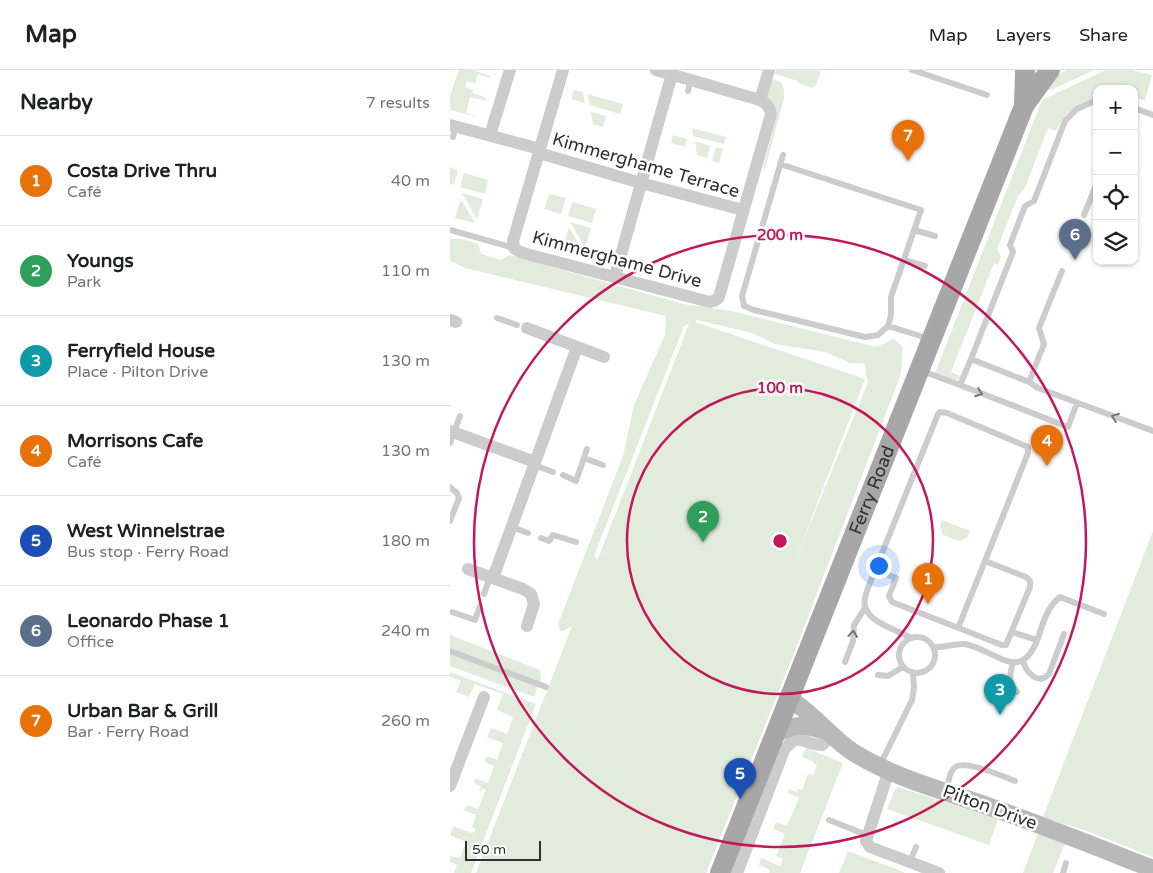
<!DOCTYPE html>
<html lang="en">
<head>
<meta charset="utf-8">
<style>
	body { margin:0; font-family:"Varela Round",sans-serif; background:#f2f2f2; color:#202124 }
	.controls { position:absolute; right:15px; top:15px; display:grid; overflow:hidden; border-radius:10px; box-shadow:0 1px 4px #0004 }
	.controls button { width:45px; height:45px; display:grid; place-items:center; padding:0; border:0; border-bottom:1px solid #e0e0e0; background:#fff; color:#202124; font:25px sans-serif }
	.scale { position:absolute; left:15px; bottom:12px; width:76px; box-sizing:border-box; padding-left:5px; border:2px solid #2f2f2f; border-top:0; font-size:14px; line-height:18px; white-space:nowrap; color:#2f2f2f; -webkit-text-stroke:4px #fff; paint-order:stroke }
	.you { position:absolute; left:428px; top:495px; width:18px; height:18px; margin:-12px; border:4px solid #fff; border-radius:50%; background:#1a73e8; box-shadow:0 0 0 8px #1a73e833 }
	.badge { display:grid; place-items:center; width:32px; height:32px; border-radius:50%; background:#0f766e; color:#fff; font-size:16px; font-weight:700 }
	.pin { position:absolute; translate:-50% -41px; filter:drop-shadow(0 1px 2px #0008) }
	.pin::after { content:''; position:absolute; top:26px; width:18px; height:15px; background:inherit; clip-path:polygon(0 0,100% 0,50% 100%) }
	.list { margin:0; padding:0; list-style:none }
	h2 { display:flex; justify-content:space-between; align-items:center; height:65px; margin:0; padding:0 20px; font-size:21px }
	h2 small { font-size:16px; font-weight:400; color:#757577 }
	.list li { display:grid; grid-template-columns:32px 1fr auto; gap:15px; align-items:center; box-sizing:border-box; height:90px; padding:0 20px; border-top:1px solid #e0e0e0 }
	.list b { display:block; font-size:19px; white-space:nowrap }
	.list p { margin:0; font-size:16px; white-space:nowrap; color:#757577 }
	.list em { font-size:16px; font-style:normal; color:#757577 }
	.icon { flex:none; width:28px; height:28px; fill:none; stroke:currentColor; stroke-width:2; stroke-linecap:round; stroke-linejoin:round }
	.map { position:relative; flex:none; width:703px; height:803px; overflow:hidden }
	header { display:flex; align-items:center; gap:30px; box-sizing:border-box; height:70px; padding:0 25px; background:#fff; border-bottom:1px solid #e0e0e0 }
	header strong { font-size:24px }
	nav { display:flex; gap:28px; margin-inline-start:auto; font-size:18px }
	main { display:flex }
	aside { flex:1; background:#fff }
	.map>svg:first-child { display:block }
	.green { fill:#e2ecdd; fill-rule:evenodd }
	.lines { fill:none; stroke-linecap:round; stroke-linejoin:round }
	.lane { stroke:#ccc; stroke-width:6 }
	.street { stroke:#ccc; stroke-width:12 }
	.secondary { stroke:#b9b9b9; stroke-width:18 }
	.primary { stroke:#a7a7a7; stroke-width:20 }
	.oneway { stroke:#767676 }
	.ring { fill:none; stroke:#c2185b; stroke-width:2.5 }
	.labels { text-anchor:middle; stroke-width:5; stroke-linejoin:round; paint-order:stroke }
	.street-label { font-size:18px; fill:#2f2f2f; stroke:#fff }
	.centre { fill:#c2185b; stroke:#fff; stroke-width:2.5 }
	.ring-label { font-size:15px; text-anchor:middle; font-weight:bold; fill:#c2185b; stroke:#fff; stroke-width:5; stroke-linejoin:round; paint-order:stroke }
</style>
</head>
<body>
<header>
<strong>Map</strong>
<nav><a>Map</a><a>Layers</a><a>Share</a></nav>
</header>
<main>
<aside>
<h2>Nearby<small>7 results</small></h2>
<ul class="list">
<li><span class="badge" style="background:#e8710a">1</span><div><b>Costa Drive Thru</b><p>Café</p></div><em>40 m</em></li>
<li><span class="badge" style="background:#2e9e5b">2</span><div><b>Youngs</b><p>Park</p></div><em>110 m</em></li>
<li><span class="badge" style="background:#0f9aa8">3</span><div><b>Ferryfield House</b><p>Place · Pilton Drive</p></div><em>130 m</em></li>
<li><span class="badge" style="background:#e8710a">4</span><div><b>Morrisons Cafe</b><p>Café</p></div><em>130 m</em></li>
<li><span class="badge" style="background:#1a4fb4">5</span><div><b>West Winnelstrae</b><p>Bus stop · Ferry Road</p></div><em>180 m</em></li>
<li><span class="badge" style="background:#5c6f8a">6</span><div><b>Leonardo Phase 1</b><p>Office</p></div><em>240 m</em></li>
<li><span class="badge" style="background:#e8710a">7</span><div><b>Urban Bar &amp; Grill</b><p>Bar · Ferry Road</p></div><em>260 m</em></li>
</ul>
</aside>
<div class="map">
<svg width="703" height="803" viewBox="0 0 703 803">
	<rect width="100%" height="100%" fill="#fff"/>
	<path class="green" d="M9,0H23L41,6V8L28,4L25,14L17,11L15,17L23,20L22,23L35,27L36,29V31L20,27L16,43L31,48L0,40V26Z
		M326,0H366L371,1L366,15L362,18L348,13V11L325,4Z
		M616,0H644L599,21L598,17L610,4Z
		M656,0H681L702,5L695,31L684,26V19L646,18V27C626,36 616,41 606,61L598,58L575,118L568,126L547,179L551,187L548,195L544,193L501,302L510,306L508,310H505L485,303L592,30Z
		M320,8L331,12L334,20V28L315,99L313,98L324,56L315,27Z
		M124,20L133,22L135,33L121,29Z
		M137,24L173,34L170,44L140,35Z
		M141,42L156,46L153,57L143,54Z
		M242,58L276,67L274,74L243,66Z
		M223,65L237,69L235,77L221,73Z
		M245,71L260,76L257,88L247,85Z
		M266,77L273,79L269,93L262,91Z
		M0,97L8,100L4,115L0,114Z
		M14,103L38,110L35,124L10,117Z
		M12,123L33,129L27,149Z
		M99,124L116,128L111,144L94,139Z
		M11,129L25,153L5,148Z
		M122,132L146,139L142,153L118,146Z
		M120,152L141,158L135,178Z
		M119,157L133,182L113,177Z
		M0,169H12L28,174L31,184L51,190L59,185L233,234L282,241L426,277L444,269L453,277L451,304L348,573L256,803H26L122,556L111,562L108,554L173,386L184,335L215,265L216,246L15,198L0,191ZM247,250L302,263L325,274L376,282L400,293H414L418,312L345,491L415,309L245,252ZM239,254L148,489H147L144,486L234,256Z
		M492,450L520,461L517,468L509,471L493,465L490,456Z
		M703,461V787L637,761L593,747Z
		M0,565L90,600L91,609L84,627L0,596Z
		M0,602L86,634L21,803H4L7,795L0,792V786L10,788L16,772L0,765L3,756L22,763L25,761V758L22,757L26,745L13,740L18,735L28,739L36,720L32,718L31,721H29L31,716L24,713L25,708L38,713L44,696L34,692L37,686L47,690L53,673L37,667L41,658L57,664L63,647L47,640L53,624L25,614L19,627L6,622L11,611L0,607Z
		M356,678L393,693L350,803H319L320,800L309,795L311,788L330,796L333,789L326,786L335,764L323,759L326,752L337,756L349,728L338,723L339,719L346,722L348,719L352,720L358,704L363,705L367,695L363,693V691L352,687Z
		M448,717L548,749L539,775L437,739L445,719Z
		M588,763L615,774L603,803H573Z
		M398,781L454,802V803H389Z"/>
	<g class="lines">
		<path class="lane" d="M462,0L537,25
			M238,21L241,10
			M647,30L627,39L615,51L584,131L575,136L560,175L563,182L521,289L579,312L588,318L703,361
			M684,38L703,45
			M3,67L6,56
			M333,85L292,226L294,236L304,240L415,267L428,265L438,256L480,269
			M330,94L471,140L441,227V245L438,256
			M634,145L647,113
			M0,160L64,178
			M464,160L485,166
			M454,190L475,196
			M47,248L67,255
			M521,289L510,315L618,357L627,333
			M472,301L510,315
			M579,312L594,274L589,258L612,201
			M0,373L10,346
			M134,388L153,395
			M84,395L103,402
			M113,405L126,411L137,379
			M0,417L7,423L9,428L0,451
			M62,457L78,463
			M91,468L99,471L103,465L126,472
			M426,500L446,508L439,526L442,532L552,575H556L580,517V511L576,507L535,491L578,383V377L497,343L490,342L488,344L420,513C418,518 416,523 415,528C410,551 446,559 461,568
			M34,524L40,507
			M2,542L25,550L30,536
			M508,558L535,491
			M562,562L587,570
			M449 585a18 18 0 1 1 36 0a18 18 0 1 1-36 0Z
			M484,577C495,578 504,573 515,574C546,580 571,615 588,568C593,553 597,537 610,527L654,544
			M0,581L96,617
			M573,591C576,602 588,616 599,604L614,564
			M395,592L403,571L404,555L415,538
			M563,592C560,604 557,613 567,622
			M428,605L438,606L453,597
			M430,695L462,630L464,618L463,603
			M497,720C498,713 499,703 504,698C513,688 554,707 565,711
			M379,750L417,765
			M460,792L466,777
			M613,803L616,793"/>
		<path class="street" d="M113,0L63,171L64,178L70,182L84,186L260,232L266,230L269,227L321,44C319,36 317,34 310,30L206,0
			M310,30L319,0
			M0,55L90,79
			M40,65L60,0
			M89,83L191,113L293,140
			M165,206L222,4
			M0,250L6,252
			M77,258L154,287
			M0,361L85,392
			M18,499L73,519L81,524L84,534L77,556
			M43,508L127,277
			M439,700L416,771L420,777L489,803
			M0,716L34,627
			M287,803L334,680C350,660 353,675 372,675L382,666"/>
		<path class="secondary" d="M339,629C364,643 381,669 406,684C447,709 495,721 540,737C595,756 649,778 703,799
			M325,664C347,653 354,654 376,661"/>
		<g class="primary">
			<path d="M574,36L575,0"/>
			<path id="s1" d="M270,803L574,36L600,0"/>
		</g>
	</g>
	<defs><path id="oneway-chevron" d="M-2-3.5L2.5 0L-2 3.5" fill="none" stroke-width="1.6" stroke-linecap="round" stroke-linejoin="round" transform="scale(1.25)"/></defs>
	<g class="oneway">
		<use href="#oneway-chevron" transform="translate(529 323) rotate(21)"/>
		<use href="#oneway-chevron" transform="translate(665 347) rotate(-159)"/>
		<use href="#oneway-chevron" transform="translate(403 564) rotate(-84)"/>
	</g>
	<g class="ring">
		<circle cx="330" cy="471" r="153"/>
		<circle cx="330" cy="471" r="306"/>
	</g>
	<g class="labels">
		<g class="street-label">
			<text transform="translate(196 95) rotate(16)" y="6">Kimmerghame Terrace</text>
			<text transform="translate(167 189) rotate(15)" y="6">Kimmerghame Drive</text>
			<text dy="6" stroke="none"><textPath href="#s1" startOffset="412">Ferry Road</textPath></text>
			<text transform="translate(540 737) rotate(20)" y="6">Pilton Drive</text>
		</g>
	</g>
	<circle cx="330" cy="471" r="8" class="centre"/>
	<g class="ring-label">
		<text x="330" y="170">200 m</text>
		<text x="330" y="323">100 m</text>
	</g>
</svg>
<div class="controls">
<button>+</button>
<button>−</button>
<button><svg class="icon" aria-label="locate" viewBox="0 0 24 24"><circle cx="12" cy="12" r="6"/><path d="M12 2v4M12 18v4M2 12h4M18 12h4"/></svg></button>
<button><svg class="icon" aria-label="layers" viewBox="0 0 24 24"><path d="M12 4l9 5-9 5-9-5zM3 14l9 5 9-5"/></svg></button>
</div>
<div class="scale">50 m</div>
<div class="you"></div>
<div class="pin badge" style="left:478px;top:534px;background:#e8710a">1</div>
<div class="pin badge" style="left:253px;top:472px;background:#2e9e5b">2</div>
<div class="pin badge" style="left:550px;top:645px;background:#0f9aa8">3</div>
<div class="pin badge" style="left:597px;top:396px;background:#e8710a">4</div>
<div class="pin badge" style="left:290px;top:729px;background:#1a4fb4">5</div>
<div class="pin badge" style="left:625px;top:190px;background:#5c6f8a">6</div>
<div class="pin badge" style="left:458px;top:91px;background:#e8710a">7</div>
</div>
</main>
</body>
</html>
